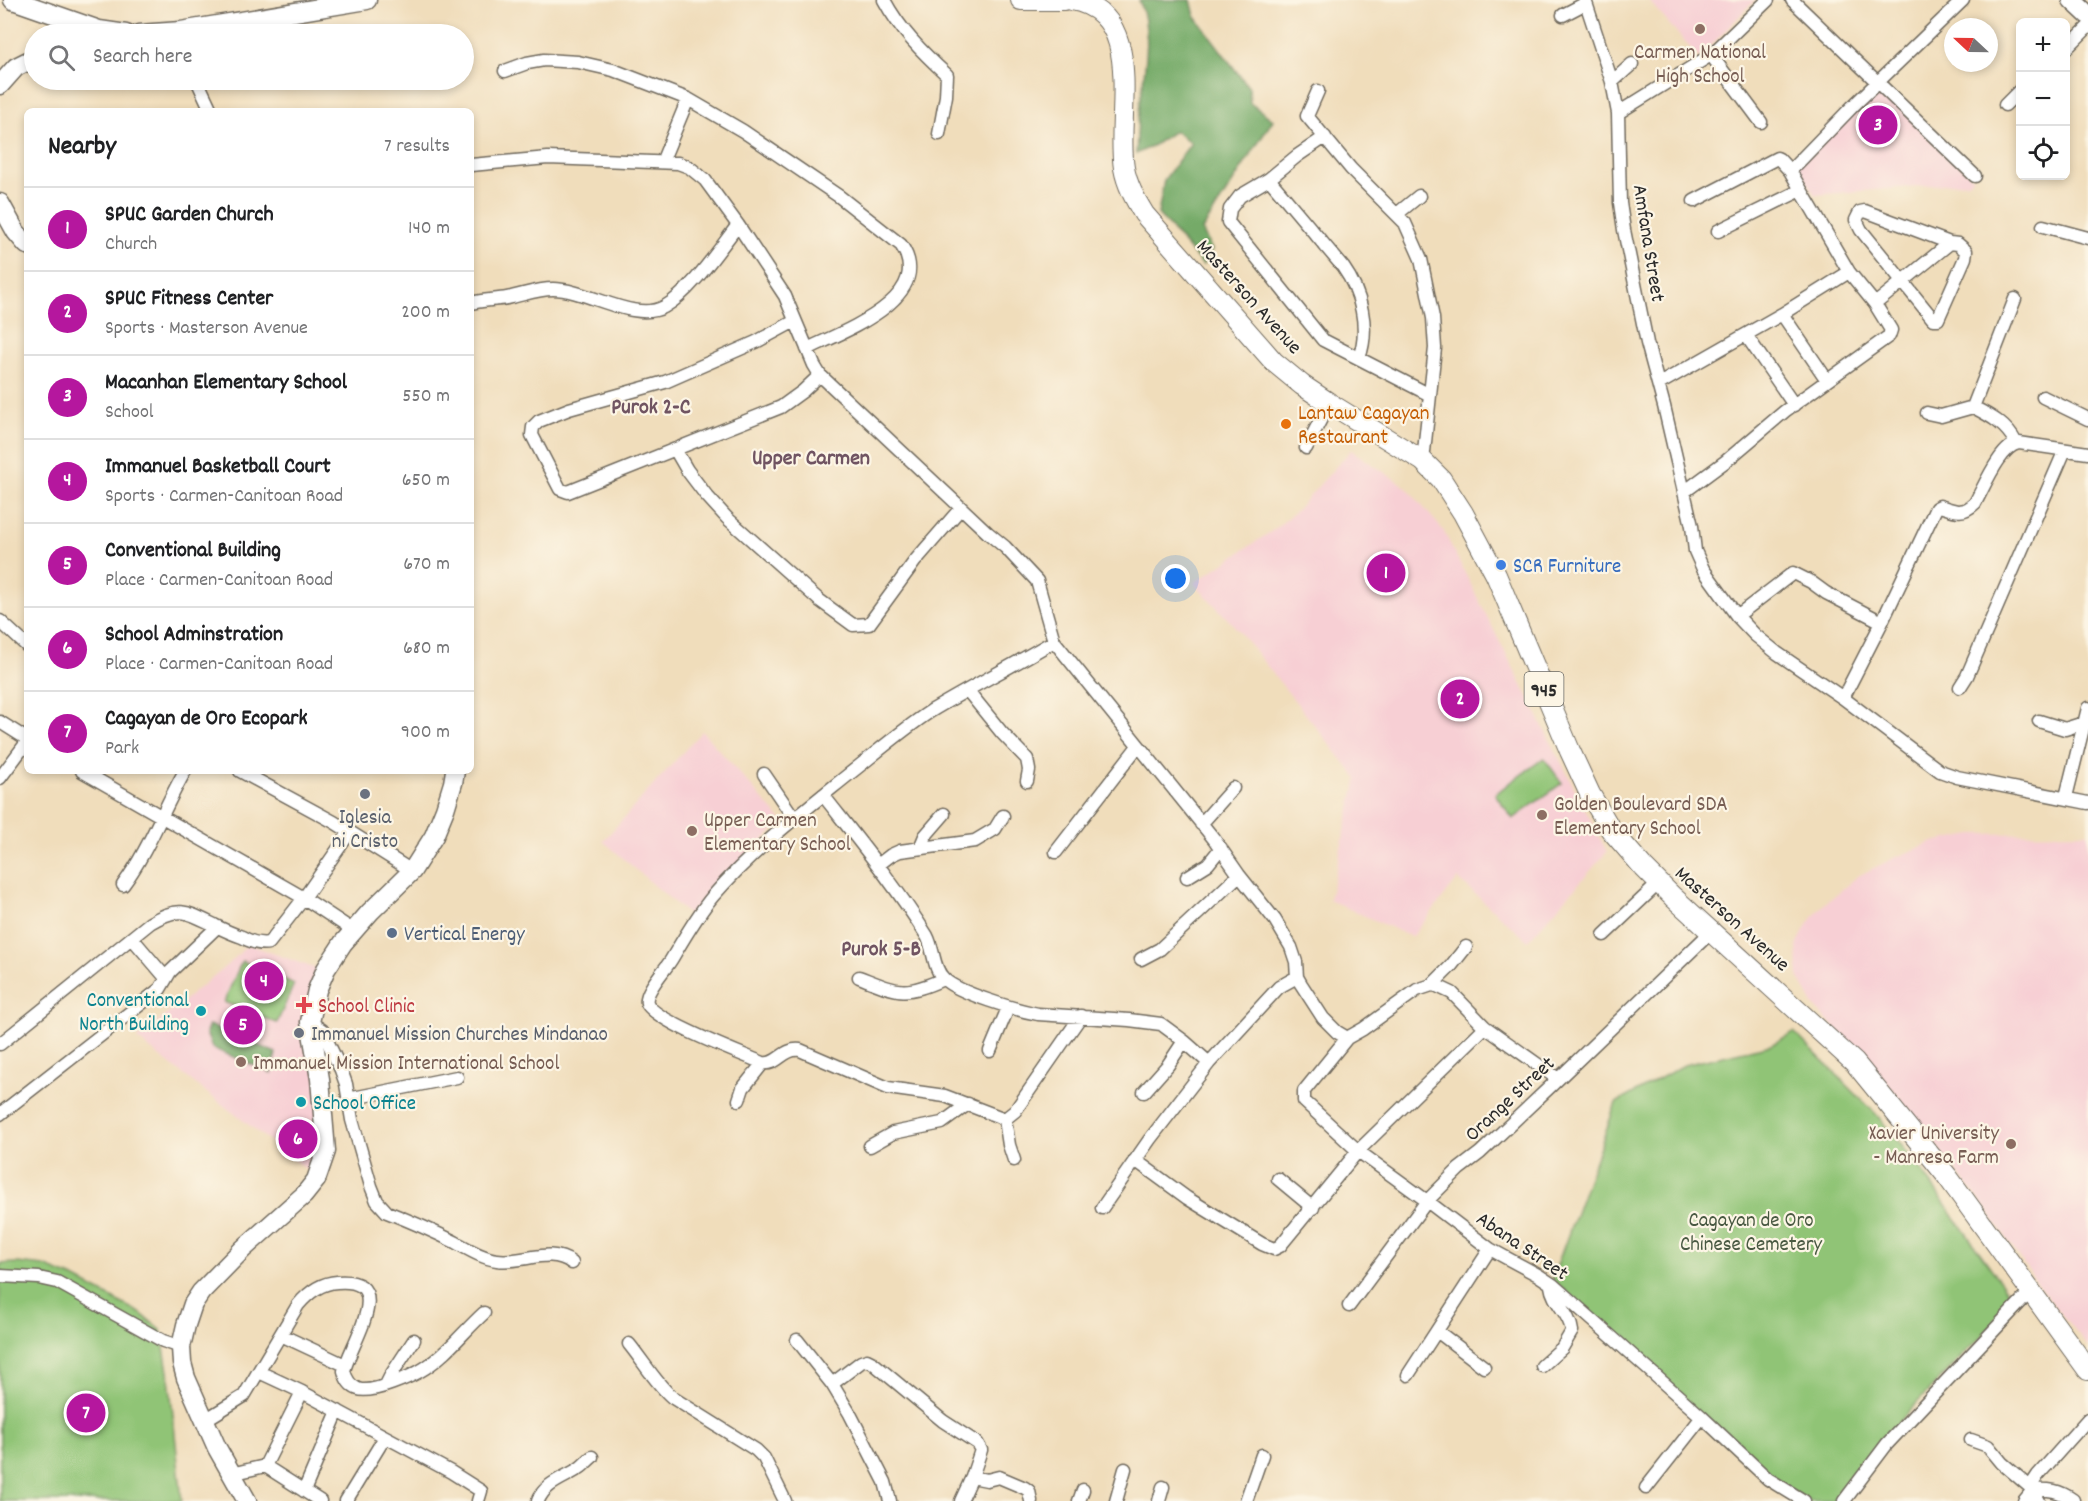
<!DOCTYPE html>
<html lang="en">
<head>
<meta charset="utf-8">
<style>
	body { margin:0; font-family:Dekko,sans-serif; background:#f6f6f6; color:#202124 }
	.controls { position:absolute; right:18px; top:18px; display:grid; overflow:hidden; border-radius:9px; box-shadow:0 3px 9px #0003 }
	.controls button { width:54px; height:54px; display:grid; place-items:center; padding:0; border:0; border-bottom:2px solid #e0e0e0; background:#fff; color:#202124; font:30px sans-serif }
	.compass { position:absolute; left:1944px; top:18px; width:54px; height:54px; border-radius:50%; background:#fff; box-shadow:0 3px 9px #0003; rotate:292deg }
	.you { position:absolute; left:1176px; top:579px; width:21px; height:21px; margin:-15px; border:4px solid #fff; border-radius:50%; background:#1a73e8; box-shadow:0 0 0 9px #1a73e833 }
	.badge { display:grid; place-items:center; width:39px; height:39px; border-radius:50%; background:#b5179e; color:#fff; font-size:20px; font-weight:700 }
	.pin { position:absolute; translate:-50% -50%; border:3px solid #fff; box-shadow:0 2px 6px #0006 }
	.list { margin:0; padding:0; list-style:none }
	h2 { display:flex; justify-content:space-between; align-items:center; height:78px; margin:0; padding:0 24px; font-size:26px }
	h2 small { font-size:20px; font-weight:400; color:#757577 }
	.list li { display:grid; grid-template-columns:39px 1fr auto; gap:18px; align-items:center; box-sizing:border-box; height:84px; padding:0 24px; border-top:2px solid #e0e0e0 }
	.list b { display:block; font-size:22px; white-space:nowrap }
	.list p { margin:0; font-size:20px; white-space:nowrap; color:#757577 }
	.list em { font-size:20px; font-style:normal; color:#757577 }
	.icon { flex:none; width:33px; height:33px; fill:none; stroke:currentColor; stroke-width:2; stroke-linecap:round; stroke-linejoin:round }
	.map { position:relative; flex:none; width:2088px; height:1501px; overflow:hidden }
	.search { position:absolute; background:#fff; box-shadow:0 3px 9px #0003; left:24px; top:24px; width:450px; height:66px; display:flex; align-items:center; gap:15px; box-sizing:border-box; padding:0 21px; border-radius:33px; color:#757577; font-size:22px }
	.panel { position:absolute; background:#fff; box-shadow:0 3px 9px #0003; left:24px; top:108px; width:450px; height:666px; border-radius:9px }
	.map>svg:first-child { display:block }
	.built { fill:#f7cfd4 }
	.green { fill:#90c476; stroke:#5e7850; stroke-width:1.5 }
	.forest { fill:#74aa67; stroke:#506a49; stroke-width:1.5 }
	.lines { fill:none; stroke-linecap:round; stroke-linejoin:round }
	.street-casing { stroke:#70695d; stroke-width:15 }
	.secondary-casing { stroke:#70695d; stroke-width:21 }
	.primary-casing { stroke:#70695d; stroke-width:22 }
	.street { stroke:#fff; stroke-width:12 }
	.secondary { stroke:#fff; stroke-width:18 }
	.primary { stroke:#fff; stroke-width:20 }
	.education-dot { fill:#8d6e63; stroke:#fcf5e5; stroke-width:2 }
	.food-dot { fill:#e8710a; stroke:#fcf5e5; stroke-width:2 }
	.shop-dot { fill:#3f7fe0; stroke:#fcf5e5; stroke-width:2 }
	.worship-dot { fill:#6b7280; stroke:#fcf5e5; stroke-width:2 }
	.service-dot { fill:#5c6f8a; stroke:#fcf5e5; stroke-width:2 }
	.health-dot { fill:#e0444e; stroke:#fcf5e5; stroke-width:2 }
	.culture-dot { fill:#0f9aa8; stroke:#fcf5e5; stroke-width:2 }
	.labels { text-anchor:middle; stroke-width:4.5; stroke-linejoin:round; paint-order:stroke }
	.shield { fill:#fcf5e5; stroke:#6a6863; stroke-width:1.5 }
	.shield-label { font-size:20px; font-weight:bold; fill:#2b2b2b }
	.education-label { font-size:21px; fill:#785e54; stroke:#fcf5e5; text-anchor:start }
	.street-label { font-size:21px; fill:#2b2b2b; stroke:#fcf5e5 }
	.food-label { font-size:21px; fill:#c56008; stroke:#fcf5e5; text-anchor:start }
	.shop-label { font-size:21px; fill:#366cbe; stroke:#fcf5e5; text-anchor:start }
	.worship-label { font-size:21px; fill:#5b616d; stroke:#fcf5e5 }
	.service-label { font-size:21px; fill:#4e5e75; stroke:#fcf5e5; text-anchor:start }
	.culture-label { font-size:21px; fill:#0d838f; stroke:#fcf5e5; text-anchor:end }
	.health-label { font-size:21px; fill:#be3a42; stroke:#fcf5e5; text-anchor:start }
	.park-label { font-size:21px; fill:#495942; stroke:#fcf5e5 }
	.neighbourhood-label { font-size:22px; font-weight:bold; fill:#705462; stroke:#fcf5e5 }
</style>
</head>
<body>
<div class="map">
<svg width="2088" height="1501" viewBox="0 0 2088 1501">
	<rect width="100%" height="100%" fill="#fcf5e5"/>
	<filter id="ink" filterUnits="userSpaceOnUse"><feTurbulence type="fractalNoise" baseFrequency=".0167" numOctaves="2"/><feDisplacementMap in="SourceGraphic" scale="12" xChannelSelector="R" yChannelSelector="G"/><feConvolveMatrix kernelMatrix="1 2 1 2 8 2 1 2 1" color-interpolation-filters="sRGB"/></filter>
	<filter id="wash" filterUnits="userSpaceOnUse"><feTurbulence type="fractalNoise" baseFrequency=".008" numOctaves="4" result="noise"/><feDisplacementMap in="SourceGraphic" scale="24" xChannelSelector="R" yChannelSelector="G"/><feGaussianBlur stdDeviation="1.35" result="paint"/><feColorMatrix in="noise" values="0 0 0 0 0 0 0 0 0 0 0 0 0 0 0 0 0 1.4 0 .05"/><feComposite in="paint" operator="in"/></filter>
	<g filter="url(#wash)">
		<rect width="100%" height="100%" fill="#f0ddbb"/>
		<path class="built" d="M1648,0H1755L1699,58Z
			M1879,86L1973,178L1968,182L1815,195L1796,164Z
			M1351,450L1406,487L1443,530L1607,852L1528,941L1458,879L1412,937L1329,900L1357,778L1238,630L1194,583L1272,531L1294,513Z
			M702,731L782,821L691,917L603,841Z
			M2088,833V1347L2041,1289L1985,1207L1885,1081L1813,1005L1798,976L1797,946L1805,928L1822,906L1858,876L1894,858L1933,842L1972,834Z
			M248,944L322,971L316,997L323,1134L310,1172L137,1039L232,961Z"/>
		<path class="green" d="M1544,758L1562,783L1513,819L1495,794Z
			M242,961L294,984L277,1023L224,1002Z
			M1794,1032L1876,1114L1919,1167L2015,1302L1911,1409L1875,1450L1838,1501H1807L1769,1477L1552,1279L1616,1103L1684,1065L1771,1045Z
			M17,1263L44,1266L74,1278L140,1313L161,1330L169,1377L182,1501H0V1264Z"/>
		<path class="forest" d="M1139,0H1191L1195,16L1249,88L1250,103L1273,120L1202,230L1212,250L1203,265L1158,214L1164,180L1191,143L1175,131L1154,145L1136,154C1137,140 1137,126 1139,112C1143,77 1154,34 1139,0Z
			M209,1025L276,1053L272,1073L212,1048L206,1033Z"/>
	</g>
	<g filter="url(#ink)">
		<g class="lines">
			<g class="street-casing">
				<path id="street" d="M884,0C900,30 922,52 947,75L946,96L939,134
					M1585,0L1612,82L1618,113L1620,203L1624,230L1647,343L1664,406L1692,526L1695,551L1703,569L1737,616L1755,635L1777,653L1843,698L1940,771L1957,777L2088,803
					M1792,0L1975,176
					M1563,15L1586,3
					M2066,49L2088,27
					M1711,55L1761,122
					M505,71L527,63L544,60L578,62L613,70L688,99L743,131L840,197L901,245C937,298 842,332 807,349
					M197,80L211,110
					M1612,82L1632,64
					M1318,91L1307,116L1351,169L1405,223L1421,259L1433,318L1435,348L1423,461
					M2005,105L2020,90
					M1618,113L1711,55L1768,0
					M1325,137L1297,156L1269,179L1240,196L1230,209L1228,222L1323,340L1430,395
					M662,162L688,99
					M471,165L548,158L678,163L689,167L705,180L738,225L785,296L814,365L820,375L988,533L1005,547L1037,581L1054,641L1214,839L1239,875L1275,920L1291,947L1296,962L1297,977L1301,984L1323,1018L1337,1032L1347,1038L1363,1029L1417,990L1432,985L1437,986L1452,993L1485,1027L1558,1079
					M1790,171L1852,107L1963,0
					M1269,179L1343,267C1361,292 1370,328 1359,358
					M1865,211L1950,243L1958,244L1966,251L1965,258L1938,319H1933L1861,230L1856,220L1860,212Z
					M1397,214L1419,196
					M2043,226L2088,238
					M1718,231L1801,190
					M471,303C483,300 495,300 507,298C523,295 537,289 553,289C587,289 634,323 664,307C691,292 719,249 738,225
					M1875,304L1950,243
					M1782,314L1827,380
					M795,321L756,342L665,382L569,409L539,421L533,427L532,435L560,489L568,492L781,407L803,391L820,375
					M1746,335L1794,405
					M1659,384L1782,314L1849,272
					M2043,397L2088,419
					M1973,407L2015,299
					M1927,413L1941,416L1973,407C1991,416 2007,425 2016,443
					M1306,448L1329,403
					M676,451L687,470L706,495L727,518L819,600L853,625L869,624L915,561L961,508
					M1684,492L1726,461L1785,411L1889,336L1891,330L1875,304L1849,272L1790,171L1779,159L1777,158L1694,201
					M1737,616L1793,573L1811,582L1826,593L1882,622
					M0,621L27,646
					M1960,687L1967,676L2065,450
					M968,691L1002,733L1027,759L1029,770L1027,781
					M1843,698L1882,622L1936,508L1940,506C1955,511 1963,515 1975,503C1984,487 2001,445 2019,443L2088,453
					M2039,721L2065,729L2084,723
					M0,722L27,739
					M82,771L304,898L354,931
					M240,771L334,822L412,871
					M764,774L794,818
					M0,778L27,742
					M823,795C859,841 896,886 927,936C934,949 933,969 944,979C958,993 1017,1010 1038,1014L1129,1020L1161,1024L1184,1041L1209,1063
					M2066,797L2088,708
					M1201,824L1233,788
					M920,848L925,836L944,814
					M1056,852L1138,746
					M878,865L891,855L900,851L975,841L995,829L1003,816
					M1187,877L1208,864L1221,848
					M123,885C149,850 163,809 185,771
					M1604,935L1659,883
					M132,938L166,978
					M1141,959L1160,949L1239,875
					M859,977C898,992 904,997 943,979
					M1432,985L1451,966L1466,947
					M310,1022L322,1030L341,1070L346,1084L352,1120L371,1186L377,1201L387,1212C410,1221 433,1231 455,1242C468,1249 482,1258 497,1260C522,1264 550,1246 572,1263
					M1347,1038L1304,1091V1101L1358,1151L1427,1201L1490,1249L1538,1275L1553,1285L1702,1417L1768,1479L1804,1501
					M0,1044L150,923C179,905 188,912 216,926C224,930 233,934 242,937C251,942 259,945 269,943L304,898L350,832
					M990,1051L1008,1008
					M1144,1092L1168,1065L1184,1041
					M348,1099L457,1077
					M739,1100L743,1088L763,1063
					M0,1114L160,989L170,972L217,927
					M1005,1119L945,1096L888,1088L800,1050C783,1048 777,1066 763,1063C742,1054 654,1021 647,1003C644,992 665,970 671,960C684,938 697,915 713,896C753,850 801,813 848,775C876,753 902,730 931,711C971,687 1014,665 1054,641
					M870,1146L893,1133L942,1123L968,1104
					M1014,1160L1009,1145L1005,1119L1015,1111L1081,1016
					M1135,1160L1187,1198L1262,1244L1274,1249L1280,1246L1358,1151L1485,1027
					M1278,1179L1313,1208
					M1102,1208L1150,1139L1209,1063L1279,987L1297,977
					M0,1276L39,1278L57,1282L163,1341L181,1347
					M1349,1306L1427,1201L1459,1169L1480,1153L1552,1085L1712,931
					M1437,1331L1484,1367
					M281,1335L345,1365
					M797,1340L832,1384L850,1414L885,1482L890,1501
					M629,1344C643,1361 657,1385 673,1398L756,1450L764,1458L785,1501
					M1542,1366L1562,1348L1572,1331C1570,1313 1553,1303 1551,1286
					M259,1372L302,1392L451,1472L481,1491L478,1501
					M1408,1375L1490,1249
					M832,1384L861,1362L867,1360L873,1363L943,1421L977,1443L981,1450L972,1477L961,1501
					M386,1385L391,1375L414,1340
					M205,1420L244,1396L298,1305C308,1293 320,1283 337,1282C399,1277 349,1346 344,1371C346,1379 350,1386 358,1389C372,1394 413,1376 425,1368C447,1354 464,1331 484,1313
					M1971,1440L1988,1446L2002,1463L2030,1487L2039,1501
					M265,1466L302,1392
					M231,1474L265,1466L320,1501
					M972,1477L987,1480L999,1477L1025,1488L1029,1491L1031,1501
					M2030,1487L2038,1475L2088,1419
					M1646,1488L1702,1417
					M304,1491L338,1411
					M346,1501L385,1437
					M538,1501C545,1482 566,1478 581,1467C585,1464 588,1460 592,1457
					M1079,1501L1083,1490
					M1116,1501L1125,1469
					M1159,1501L1163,1487
					M1246,1501L1262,1455
					M1844,1501L1887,1444L2031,1291
					M2024,1501L2033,1490C2049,1489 2059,1490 2073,1500"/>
			</g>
			<g class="secondary-casing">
				<path id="secondary" d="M13,0L99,30L126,34
					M2072,0L2088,15
					M139,34L181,31L367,0
					M0,85L16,67L34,58
					M0,203L16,232L27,245
					M247,1501L217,1448L186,1378L182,1363L181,1347L186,1325L193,1304L201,1292L243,1249L304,1195L316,1180L326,1151L320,1079L310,1022L317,990L326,969L343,943L370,912L412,871L434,836L445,809L453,783L455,771"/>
			</g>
			<g class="primary-casing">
				<path id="primary" d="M1021,0H1064
					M1071,0C1148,13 1115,116 1124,168C1127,185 1135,199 1144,214L1274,362L1302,385L1329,403L1423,461L1441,479L1463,513L1496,575L1570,751L1590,794L1611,830L1644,868L1673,897L1855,1063L1947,1176L2088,1370"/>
			</g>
			<use href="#street" class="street"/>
			<use href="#secondary" class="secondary"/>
			<use href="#primary" class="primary"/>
		</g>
	</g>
	<g class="education-dot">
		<circle cx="1700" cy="29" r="6"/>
		<circle cx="1542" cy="815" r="6"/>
		<circle cx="692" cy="831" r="6"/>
		<circle cx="241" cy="1062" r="6"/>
		<circle cx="2011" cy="1144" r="6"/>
	</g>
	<circle class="food-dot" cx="1286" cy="424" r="6"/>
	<circle class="shop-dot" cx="1501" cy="565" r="6"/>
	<g class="worship-dot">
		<circle cx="365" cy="794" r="6"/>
		<circle cx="299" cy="1033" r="6"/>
	</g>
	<circle class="service-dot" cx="392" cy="933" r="6"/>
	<path class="health-dot" d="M301 996h6v6h6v6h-6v6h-6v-6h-6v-6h6z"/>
	<g class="culture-dot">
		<circle cx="201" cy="1011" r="6"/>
		<circle cx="301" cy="1102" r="6"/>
	</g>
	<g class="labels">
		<rect class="shield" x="1524.5" y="672" width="39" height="34" rx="4.5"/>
		<g class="shield-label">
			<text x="1544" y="696">945</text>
		</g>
		<g class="education-label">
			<text x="1700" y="58" text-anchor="middle">Carmen National<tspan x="1700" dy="24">High School</tspan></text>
			<text x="1554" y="810">Golden Boulevard SDA<tspan x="1554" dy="24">Elementary School</tspan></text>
			<text x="704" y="826">Upper Carmen<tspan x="704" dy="24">Elementary School</tspan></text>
			<text x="253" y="1069">Immanuel Mission International School</text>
			<text x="1999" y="1139" text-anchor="end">Xavier University<tspan x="1999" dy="24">- Manresa Farm</tspan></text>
		</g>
		<g class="street-label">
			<text transform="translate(1650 243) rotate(81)" y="7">Amfana Street</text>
			<text transform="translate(1250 296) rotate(48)" y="7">Masterson Avenue</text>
			<text transform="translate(1733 918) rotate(42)" y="7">Masterson Avenue</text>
			<text transform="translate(1509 1098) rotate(-43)" y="7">Orange Street</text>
			<text transform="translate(1523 1245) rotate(34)" y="7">Abana Street</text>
		</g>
		<g class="food-label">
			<text x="1298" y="419">Lantaw Cagayan<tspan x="1298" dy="24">Restaurant</tspan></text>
		</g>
		<g class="shop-label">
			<text x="1513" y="572">SCR Furniture</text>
		</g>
		<g class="worship-label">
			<text x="365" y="823">Iglesia<tspan x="365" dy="24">ni Cristo</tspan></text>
			<text x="311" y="1040" text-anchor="start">Immanuel Mission Churches Mindanao</text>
		</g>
		<g class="service-label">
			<text x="404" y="940">Vertical Energy</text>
		</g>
		<g class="culture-label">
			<text x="189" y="1006">Conventional<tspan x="189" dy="24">North Building</tspan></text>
			<text x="313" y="1109" text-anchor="start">School Office</text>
		</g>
		<g class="health-label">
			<text x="318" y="1012">School Clinic</text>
		</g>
		<g class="park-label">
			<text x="1751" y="1226">Cagayan de Oro<tspan x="1751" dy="24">Chinese Cemetery</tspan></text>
		</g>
		<g class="neighbourhood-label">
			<text x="651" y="413">Purok 2-C</text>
			<text x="811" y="464">Upper Carmen</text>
			<text x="881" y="955">Purok 5-B</text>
		</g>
	</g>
</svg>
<div class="controls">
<button>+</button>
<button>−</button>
<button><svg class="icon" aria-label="locate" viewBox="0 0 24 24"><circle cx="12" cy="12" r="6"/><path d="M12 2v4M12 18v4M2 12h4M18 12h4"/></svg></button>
</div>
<svg class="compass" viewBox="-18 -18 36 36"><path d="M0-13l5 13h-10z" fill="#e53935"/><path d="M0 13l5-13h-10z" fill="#757577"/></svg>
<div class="you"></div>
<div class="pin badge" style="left:1386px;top:573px">1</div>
<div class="pin badge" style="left:1460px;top:699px">2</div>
<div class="pin badge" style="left:1878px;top:125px">3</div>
<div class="pin badge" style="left:264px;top:981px">4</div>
<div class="pin badge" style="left:243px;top:1025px">5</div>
<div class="pin badge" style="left:298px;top:1139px">6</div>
<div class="pin badge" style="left:86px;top:1413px">7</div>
<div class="search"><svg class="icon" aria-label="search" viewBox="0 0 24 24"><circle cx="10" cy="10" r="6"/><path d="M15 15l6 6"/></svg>Search here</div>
<section class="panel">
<h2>Nearby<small>7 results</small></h2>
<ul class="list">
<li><span class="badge">1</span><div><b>SPUC Garden Church</b><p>Church</p></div><em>140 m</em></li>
<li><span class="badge">2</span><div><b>SPUC Fitness Center</b><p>Sports · Masterson Avenue</p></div><em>200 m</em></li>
<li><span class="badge">3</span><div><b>Macanhan Elementary School</b><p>School</p></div><em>550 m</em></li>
<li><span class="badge">4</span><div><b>Immanuel Basketball Court</b><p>Sports · Carmen-Canitoan Road</p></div><em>650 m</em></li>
<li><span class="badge">5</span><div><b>Conventional Building</b><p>Place · Carmen-Canitoan Road</p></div><em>670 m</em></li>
<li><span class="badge">6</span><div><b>School Adminstration</b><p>Place · Carmen-Canitoan Road</p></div><em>680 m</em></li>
<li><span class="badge">7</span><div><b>Cagayan de Oro Ecopark</b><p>Park</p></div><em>900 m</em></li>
</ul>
</section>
</div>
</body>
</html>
